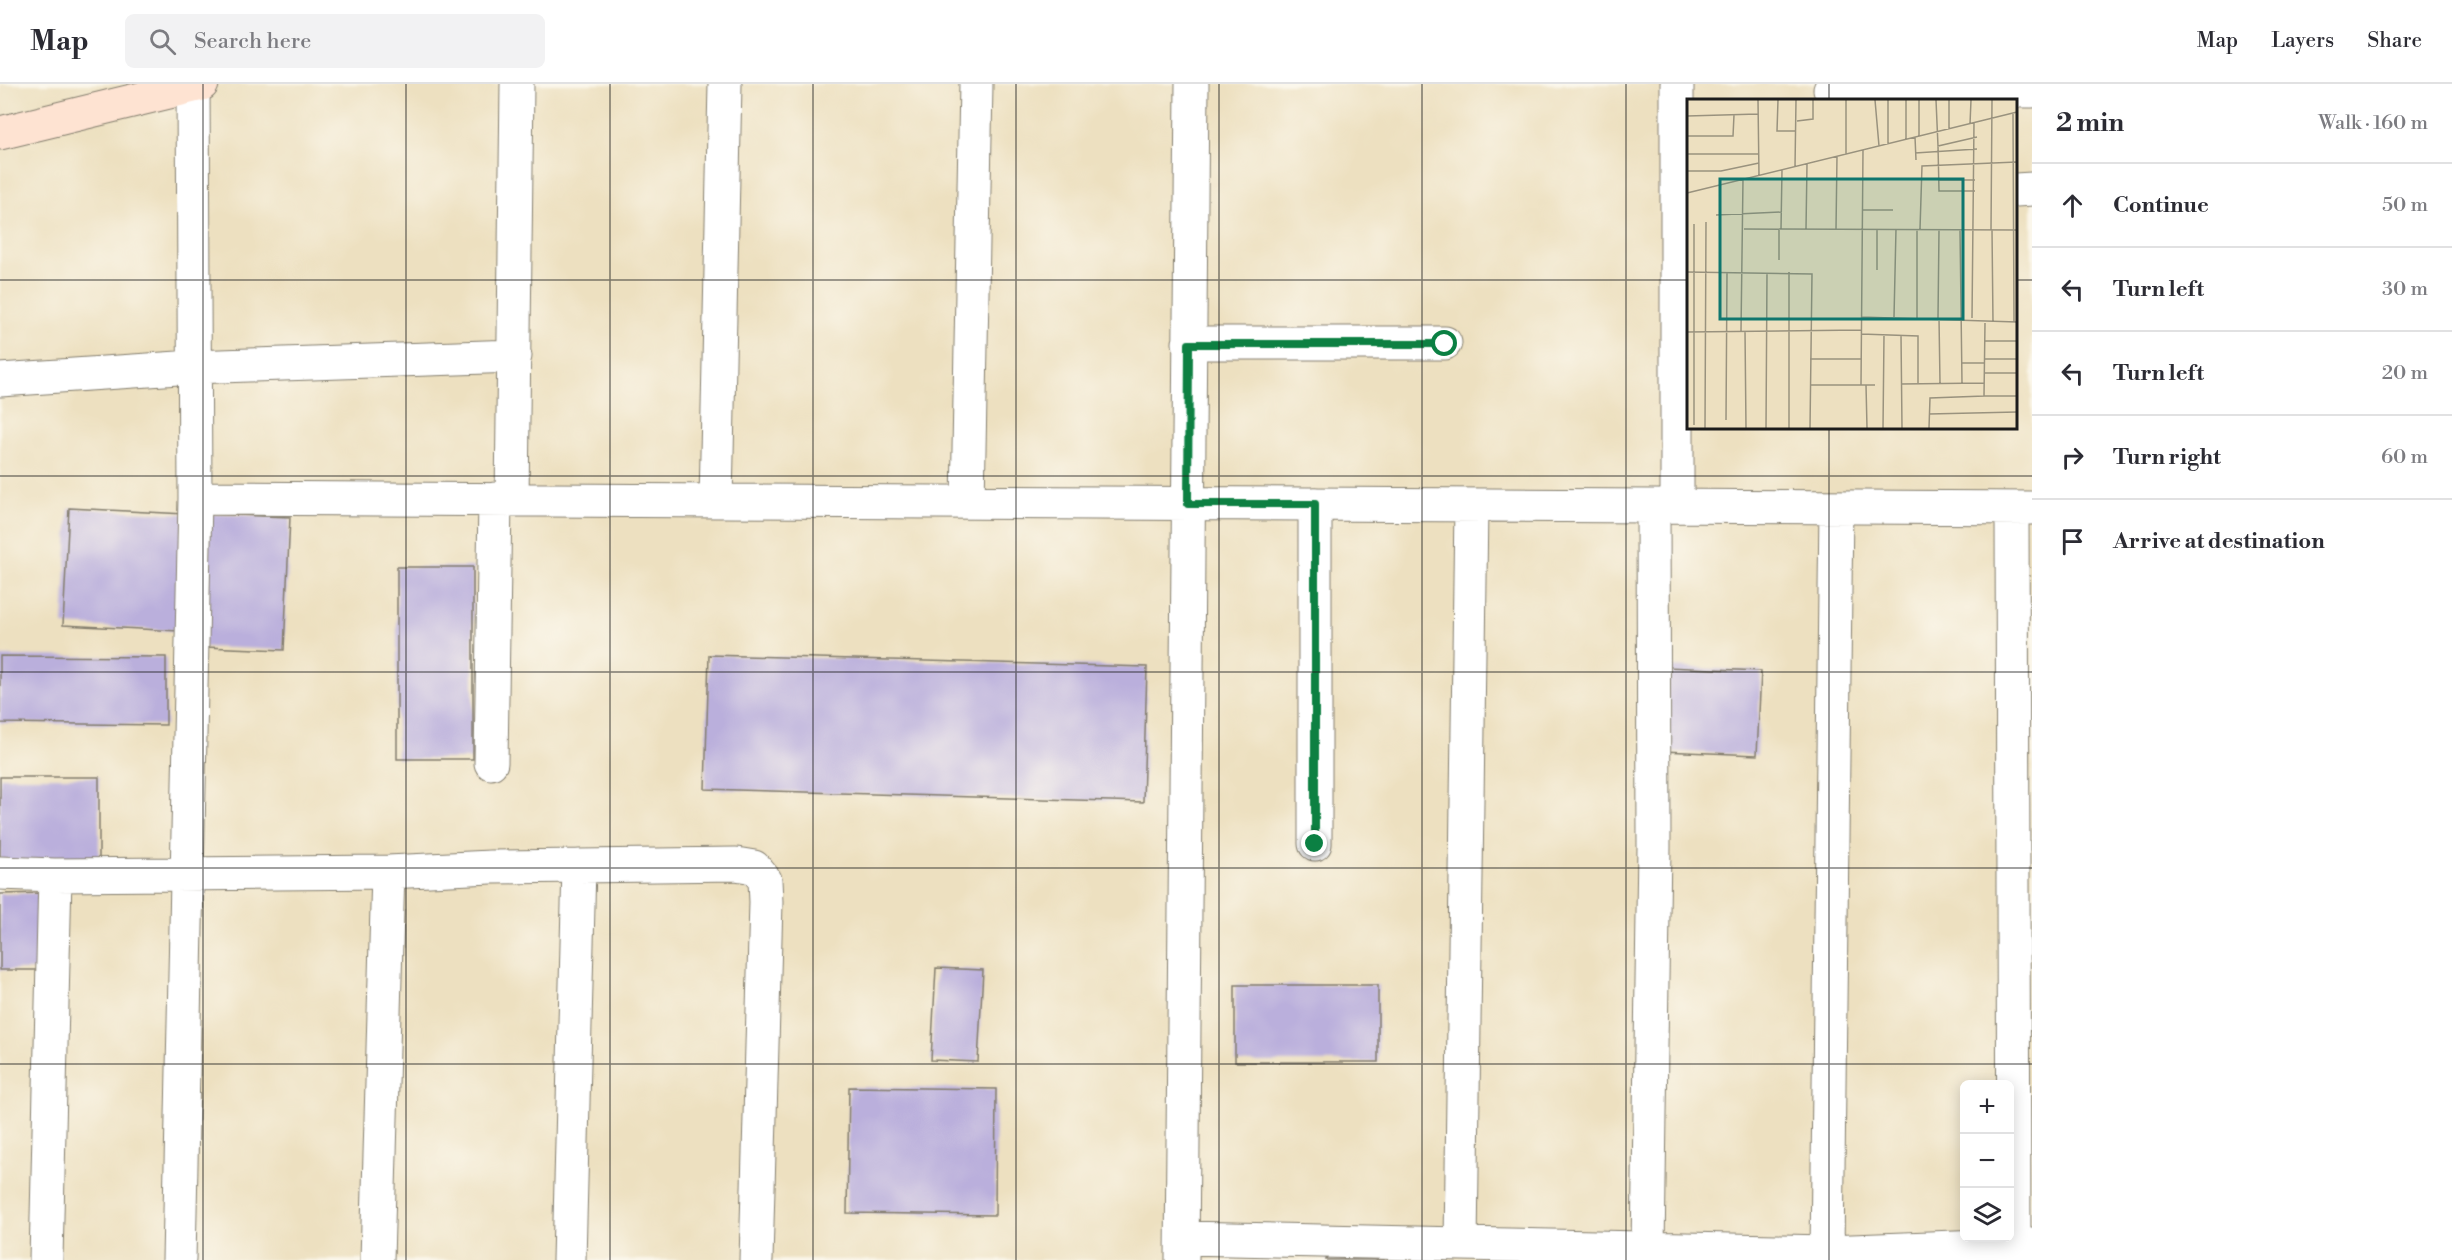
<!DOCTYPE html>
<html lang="en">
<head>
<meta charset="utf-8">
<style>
	body { margin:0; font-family:"Libre Bodoni",serif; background:#f2f2f3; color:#2b2b33 }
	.controls { position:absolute; right:18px; bottom:18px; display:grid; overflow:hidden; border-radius:9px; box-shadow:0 3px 15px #0003 }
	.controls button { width:54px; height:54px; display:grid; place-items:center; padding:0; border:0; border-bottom:2px solid #e1e1e2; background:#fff; color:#2b2b33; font:30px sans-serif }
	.stop { position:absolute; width:18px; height:18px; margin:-14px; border:4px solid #0b8043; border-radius:50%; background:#fff }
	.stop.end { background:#0b8043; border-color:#fff; box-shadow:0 2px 6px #0008 }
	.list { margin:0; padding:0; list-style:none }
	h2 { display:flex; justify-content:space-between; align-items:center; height:78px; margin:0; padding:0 24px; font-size:26px }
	h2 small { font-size:20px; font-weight:400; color:#7c7c81 }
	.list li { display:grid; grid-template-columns:39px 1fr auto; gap:18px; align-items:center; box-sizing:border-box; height:84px; padding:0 24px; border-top:2px solid #e1e1e2 }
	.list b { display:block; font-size:22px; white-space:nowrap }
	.list em { font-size:20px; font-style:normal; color:#7c7c81 }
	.icon { flex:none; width:33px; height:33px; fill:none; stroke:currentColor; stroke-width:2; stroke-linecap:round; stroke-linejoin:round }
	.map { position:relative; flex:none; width:2032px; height:1176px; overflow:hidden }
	header { display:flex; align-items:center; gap:36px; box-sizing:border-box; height:84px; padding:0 30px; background:#fff; border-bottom:2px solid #e1e1e2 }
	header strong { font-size:28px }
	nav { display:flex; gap:33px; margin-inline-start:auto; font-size:21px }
	.search { width:420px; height:54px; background:#f2f2f3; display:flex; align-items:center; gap:15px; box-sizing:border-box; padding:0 21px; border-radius:9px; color:#7c7c81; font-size:22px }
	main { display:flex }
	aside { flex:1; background:#fff }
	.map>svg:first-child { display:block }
	.building { fill:#baafdc }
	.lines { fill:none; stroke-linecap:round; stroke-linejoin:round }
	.street-casing { stroke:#847e6e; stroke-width:35 }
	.secondary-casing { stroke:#847e6e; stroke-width:35 }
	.street { stroke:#fff; stroke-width:33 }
	.secondary { stroke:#fee3d2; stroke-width:33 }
	.route { stroke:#0b8043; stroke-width:8 }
	.grid { fill:none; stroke:#1c1c1c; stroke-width:1.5; stroke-opacity:0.55 }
	.inset-road { fill:none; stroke:#99927e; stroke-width:1.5 }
	.view { fill:#0f766e; fill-opacity:0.15; stroke:#0f766e; stroke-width:3 }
	.inset-edge { fill:none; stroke:#1c1c1c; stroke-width:3 }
</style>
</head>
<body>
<header>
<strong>Map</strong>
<div class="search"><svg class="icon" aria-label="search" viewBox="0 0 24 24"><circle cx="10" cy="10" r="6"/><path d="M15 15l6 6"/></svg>Search here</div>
<nav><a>Map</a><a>Layers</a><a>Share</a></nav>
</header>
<main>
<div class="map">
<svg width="2032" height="1176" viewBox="0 0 2032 1176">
	<rect width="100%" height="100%" fill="#fbf7ec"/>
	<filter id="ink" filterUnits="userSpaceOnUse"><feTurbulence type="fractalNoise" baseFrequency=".0167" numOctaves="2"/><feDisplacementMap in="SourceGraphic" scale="12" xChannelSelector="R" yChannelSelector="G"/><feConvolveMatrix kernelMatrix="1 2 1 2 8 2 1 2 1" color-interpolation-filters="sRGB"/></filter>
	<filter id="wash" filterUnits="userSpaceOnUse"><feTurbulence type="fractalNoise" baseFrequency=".008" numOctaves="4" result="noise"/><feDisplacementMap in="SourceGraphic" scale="24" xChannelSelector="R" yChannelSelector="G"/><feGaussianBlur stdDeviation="1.35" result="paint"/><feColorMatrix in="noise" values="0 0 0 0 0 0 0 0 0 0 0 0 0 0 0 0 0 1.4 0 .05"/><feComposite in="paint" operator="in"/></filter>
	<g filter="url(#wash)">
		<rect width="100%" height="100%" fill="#ede0c0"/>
		<g id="blocks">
			<path class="building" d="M69,424L185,430L179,547L63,541Z
				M210,430L290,433L284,566L204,563Z
				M397,483H473V675H397Z
				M709,571L1147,583L1143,718L705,705Z
				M0,572L166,573V641L0,639Z
				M1665,583L1761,587L1757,671L1662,667Z
				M0,693H99V778H0Z
				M44,809L45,886H0V810Z
				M936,884L983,886L978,978L931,976Z
				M1235,901H1378V978H1235Z
				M849,1003L996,1005L995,1131L847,1129Z
				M1327,1171L1384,1174V1176H1326Z"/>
		</g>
	</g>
	<g filter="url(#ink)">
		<use href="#blocks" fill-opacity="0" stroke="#847e6e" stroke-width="1.5"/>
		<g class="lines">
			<g class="street-casing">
				<path id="street" d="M1677,0V421
					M1830,6L2032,7
					M2016,106L2032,105
					M1189,259H1445
					M0,296L193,283L515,272
					M195,414L2032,424
					M512,416L517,0
					M716,417L725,0
					M968,418L976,0
					M1315,420V760
					M2012,425L2014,1176
					M491,679L495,415
					M0,789L55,791L388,788L491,783L736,780L754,783L765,796L766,818L756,1176
					M1183,1154L1827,1168L2032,1160
					M1461,1160L1471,422
					M1648,1164L1654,763L1653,423
					M1827,1168L1836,423
					M46,1176L55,791
					M179,1176L195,414L193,2
					M377,1176L388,788
					M569,1176L579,782
					M1182,1176L1192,0"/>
			</g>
			<g class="secondary-casing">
				<path id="secondary" d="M0,49L202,0"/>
			</g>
			<use href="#street" class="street"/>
			<use href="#secondary" class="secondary"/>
		</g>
	</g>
	<g class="lines" filter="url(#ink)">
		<path class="route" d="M1315,760V420H1188L1189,260H1445"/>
	</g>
	<path class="grid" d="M203,0V1176M406,0V1176M610,0V1176M813,0V1176M1016,0V1176M1219,0V1176M1422,0V1176M1626,0V1176M1829,0V16M0,196H1688M2016,196H2032M1829,344V1176M0,392H2032M0,588H2032M0,784H2032M0,980H2032"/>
	<g transform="translate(1687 15)">
		<rect width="330" height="330" fill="#ede0c0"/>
		<path class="inset-road" d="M71,1L72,77M91,1L90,32H109M188,1L192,47M201,1V45M219,1V40M249,1L251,47L290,38M262,1V30M326,14L327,223M0,17L71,15M110,22L126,20V1M283,25L284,1M0,37H46L47,16M232,37V1M228,38L229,61M251,47L252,92H288M228,54L290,50M0,55H72M159,55V1M108,68L109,1M0,72H34L72,64M251,81H288M0,94L330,13M175,111H206M29,116L95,113M7,125V326M57,130L330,131M94,130L95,71M119,130L120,65M149,130L150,57M190,130V171M233,130L235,67L330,63M273,131L275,284M304,131L305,1M305,131L306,223M92,161V130M0,173L125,175L123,329M174,218L330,223M207,218L209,130M230,219V131M251,219L252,131M252,219L253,284M285,219L287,23M54,232L56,80M58,232L59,329M0,233L174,231M174,235L231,237V284M214,236L215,329M298,242H330M123,260H174M297,260H330M274,264H297M297,274H330M214,285L297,284M123,286H188M174,286L176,51M179,286L180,329M297,297H330M242,315L330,313M39,321L40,174M18,329L19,123M79,329L80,174M102,329V173M196,329L197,236M242,329L243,299L297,297L298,224"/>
		<path class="view" d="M33,80H276V220H33Z"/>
		<rect width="330" height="330" class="inset-edge"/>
	</g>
</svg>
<div class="controls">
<button>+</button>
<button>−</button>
<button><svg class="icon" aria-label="layers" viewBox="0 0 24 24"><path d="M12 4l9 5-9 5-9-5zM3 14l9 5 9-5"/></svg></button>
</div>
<div class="stop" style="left:1445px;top:260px"></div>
<div class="stop end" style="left:1315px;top:760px"></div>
</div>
<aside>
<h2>2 min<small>Walk · 160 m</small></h2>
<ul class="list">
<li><svg class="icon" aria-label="ahead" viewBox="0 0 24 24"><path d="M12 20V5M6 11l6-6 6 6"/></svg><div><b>Continue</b></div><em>50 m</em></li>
<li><svg class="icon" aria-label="left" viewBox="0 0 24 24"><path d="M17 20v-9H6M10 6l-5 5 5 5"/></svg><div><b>Turn left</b></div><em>30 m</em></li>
<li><svg class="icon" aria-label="left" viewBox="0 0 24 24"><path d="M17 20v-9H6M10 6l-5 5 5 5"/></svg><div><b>Turn left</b></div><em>20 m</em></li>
<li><svg class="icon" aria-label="right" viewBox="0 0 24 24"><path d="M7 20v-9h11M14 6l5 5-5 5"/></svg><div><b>Turn right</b></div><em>60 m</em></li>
<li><svg class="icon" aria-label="arrive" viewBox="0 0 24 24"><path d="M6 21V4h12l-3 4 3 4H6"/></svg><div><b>Arrive at destination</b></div></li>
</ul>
</aside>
</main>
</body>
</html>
